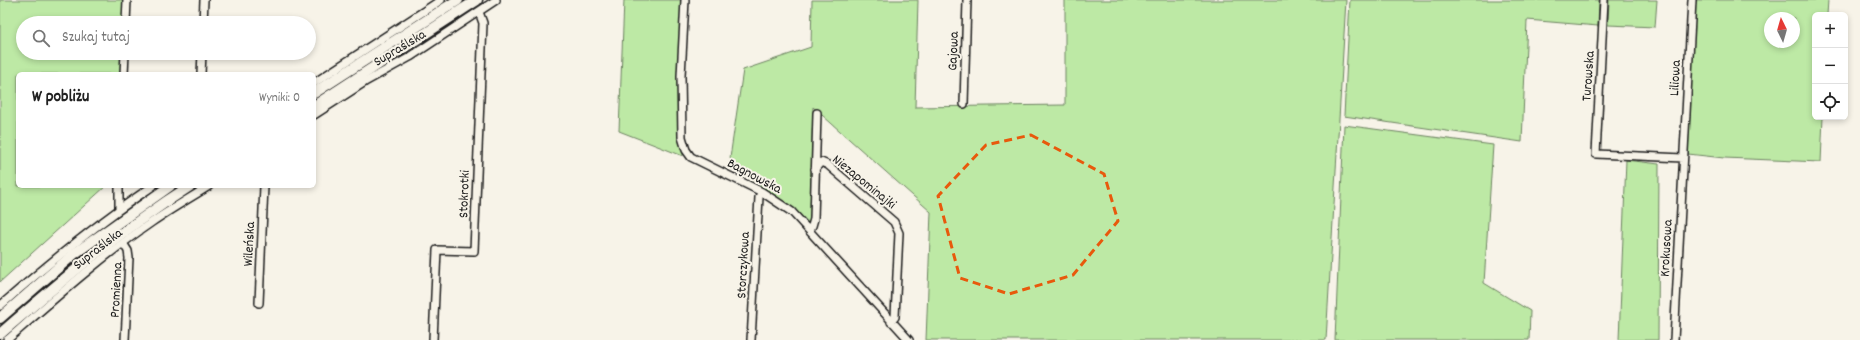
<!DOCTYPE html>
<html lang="pl">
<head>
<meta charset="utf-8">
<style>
	body { margin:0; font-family:Dekko,sans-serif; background:#f2f2f2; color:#222 }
	.controls { position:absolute; right:12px; top:12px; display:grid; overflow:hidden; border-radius:6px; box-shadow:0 2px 6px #0003 }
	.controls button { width:36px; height:36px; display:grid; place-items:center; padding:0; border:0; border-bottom:1px solid #e0e0e0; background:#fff; color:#222; font:20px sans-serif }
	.compass { position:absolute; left:1764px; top:12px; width:36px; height:36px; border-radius:50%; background:#fff; box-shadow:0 2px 6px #0003; rotate:355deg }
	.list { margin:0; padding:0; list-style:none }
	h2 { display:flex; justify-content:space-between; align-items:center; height:52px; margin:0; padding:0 16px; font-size:17px }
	h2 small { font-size:13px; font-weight:400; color:#767676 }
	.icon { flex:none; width:22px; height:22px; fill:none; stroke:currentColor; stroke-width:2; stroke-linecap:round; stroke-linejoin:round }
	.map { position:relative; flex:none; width:1860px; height:340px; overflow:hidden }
	.search { position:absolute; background:#fff; box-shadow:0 2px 6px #0003; left:16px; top:16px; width:300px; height:44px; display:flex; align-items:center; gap:10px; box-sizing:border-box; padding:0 14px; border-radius:22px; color:#767676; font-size:15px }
	.panel { position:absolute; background:#fff; box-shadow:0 2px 6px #0003; left:16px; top:72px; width:300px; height:116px; border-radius:6px }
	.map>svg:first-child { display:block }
	.green { fill:#bde9a5; stroke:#6c8260; fill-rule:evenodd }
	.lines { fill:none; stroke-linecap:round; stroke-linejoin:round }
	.minor-casing { stroke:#1c1c1c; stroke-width:10 }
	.secondary-casing { stroke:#1c1c1c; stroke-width:13 }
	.minor { stroke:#f7f3e8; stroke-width:7 }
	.secondary { stroke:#f7f3e8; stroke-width:10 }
	.marked { fill:none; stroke:#e8590c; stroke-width:3; stroke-dasharray:8 5; stroke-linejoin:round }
	.labels { text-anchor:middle; stroke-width:4; stroke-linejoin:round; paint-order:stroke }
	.street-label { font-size:14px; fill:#1c1c1c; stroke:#f7f3e8 }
</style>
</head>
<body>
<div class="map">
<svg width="1860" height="340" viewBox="0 0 1860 340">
	<rect width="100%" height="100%" fill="#f7f3e8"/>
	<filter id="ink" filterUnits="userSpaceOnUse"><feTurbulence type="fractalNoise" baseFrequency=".025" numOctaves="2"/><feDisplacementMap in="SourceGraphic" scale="8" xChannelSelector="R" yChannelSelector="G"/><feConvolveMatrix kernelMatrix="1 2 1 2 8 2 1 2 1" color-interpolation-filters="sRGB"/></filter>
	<g filter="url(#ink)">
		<path class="green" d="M0,0H124L123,23H23V53H121L120,74H18V186H106L0,282Z
			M624,0H684L682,141L683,156L619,131Z
			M812,0H918L915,107L1065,105V0H1346L1326,340H926L931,212L813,107L810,226L794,208L737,170L730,158L743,70L811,47Z
			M1350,0H1599L1598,26L1527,20L1522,142L1344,116Z
			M1609,0H1657L1655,27L1608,25Z
			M1695,0H1828L1827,15H1815V117H1823L1821,162L1724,158L1688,154ZM1770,18H1794V42H1770Z
			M1344,125L1493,145L1484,283L1530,311L1529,340H1335Z
			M1626,160L1659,164L1658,340H1619Z"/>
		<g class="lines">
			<g class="minor-casing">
				<path id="minor" d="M685,0L681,76L682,137L686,150L691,157L762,192L792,212L909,340
					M1604,0L1596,154L1683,158
					M126,23L127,0
					M203,23L204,0
					M124,74L125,53
					M201,74L202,53
					M314,83L441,0
					M964,104L967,0
					M314,115L365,82L410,57L496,0
					M815,169L821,162L828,165L894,222L899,233L895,317L891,322
					M119,208V186
					M809,229L812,226L814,219L817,113
					M123,243L128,251L129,258L125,340
					M259,303L264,186
					M0,306C49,263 99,222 153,186
					M7,340C54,299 101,257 152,222C171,209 190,198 209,186
					M433,340L437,250L474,251L483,23L479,12
					M751,340L759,197L762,192
					M1674,340L1692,0"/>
			</g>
			<g class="secondary-casing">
				<path id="secondary" d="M314,93L458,0
					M314,106L477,0
					M0,318L74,254L170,186
					M0,334C61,281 122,229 190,186"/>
			</g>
			<use href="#minor" class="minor"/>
			<use href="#secondary" class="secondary"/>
		</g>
	</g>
	<path class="marked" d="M1031,135L1104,174L1118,221L1073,275L1009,294L960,278L938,196L986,145Z"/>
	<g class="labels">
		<g class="street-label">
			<text transform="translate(399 47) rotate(-31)" y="5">Supraślska</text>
			<text transform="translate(952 51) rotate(-88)" y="5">Gajowa</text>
			<text transform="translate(1587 76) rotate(-86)" y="5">Turowska</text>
			<text transform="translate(1674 78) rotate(-87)" y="5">Liliowa</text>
			<text transform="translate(755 175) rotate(28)" y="5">Bagnowska</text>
			<text transform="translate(865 181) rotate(39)" y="5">Niezapominajki</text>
			<text transform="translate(463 194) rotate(-88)" y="5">Stokrotki</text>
			<text transform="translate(248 244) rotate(-87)" y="5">Wileńska</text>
			<text transform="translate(97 248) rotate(-38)" y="5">Supraślska</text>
			<text transform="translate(1665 248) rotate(-87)" y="5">Krokusowa</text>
			<text transform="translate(742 265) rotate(-87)" y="5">Storczykowa</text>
			<text transform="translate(115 290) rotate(-87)" y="5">Promienna</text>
		</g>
	</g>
</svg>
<div class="controls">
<button>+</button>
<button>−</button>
<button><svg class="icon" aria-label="locate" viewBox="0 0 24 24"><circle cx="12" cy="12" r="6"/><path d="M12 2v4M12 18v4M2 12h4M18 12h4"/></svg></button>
</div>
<svg class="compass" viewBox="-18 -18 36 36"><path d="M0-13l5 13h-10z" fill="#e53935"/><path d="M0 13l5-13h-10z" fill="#767676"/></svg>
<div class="search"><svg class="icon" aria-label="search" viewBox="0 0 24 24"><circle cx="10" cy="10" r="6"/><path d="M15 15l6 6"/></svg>Szukaj tutaj</div>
<section class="panel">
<h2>W pobliżu<small>Wyniki: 0</small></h2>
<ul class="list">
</ul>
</section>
</div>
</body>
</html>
